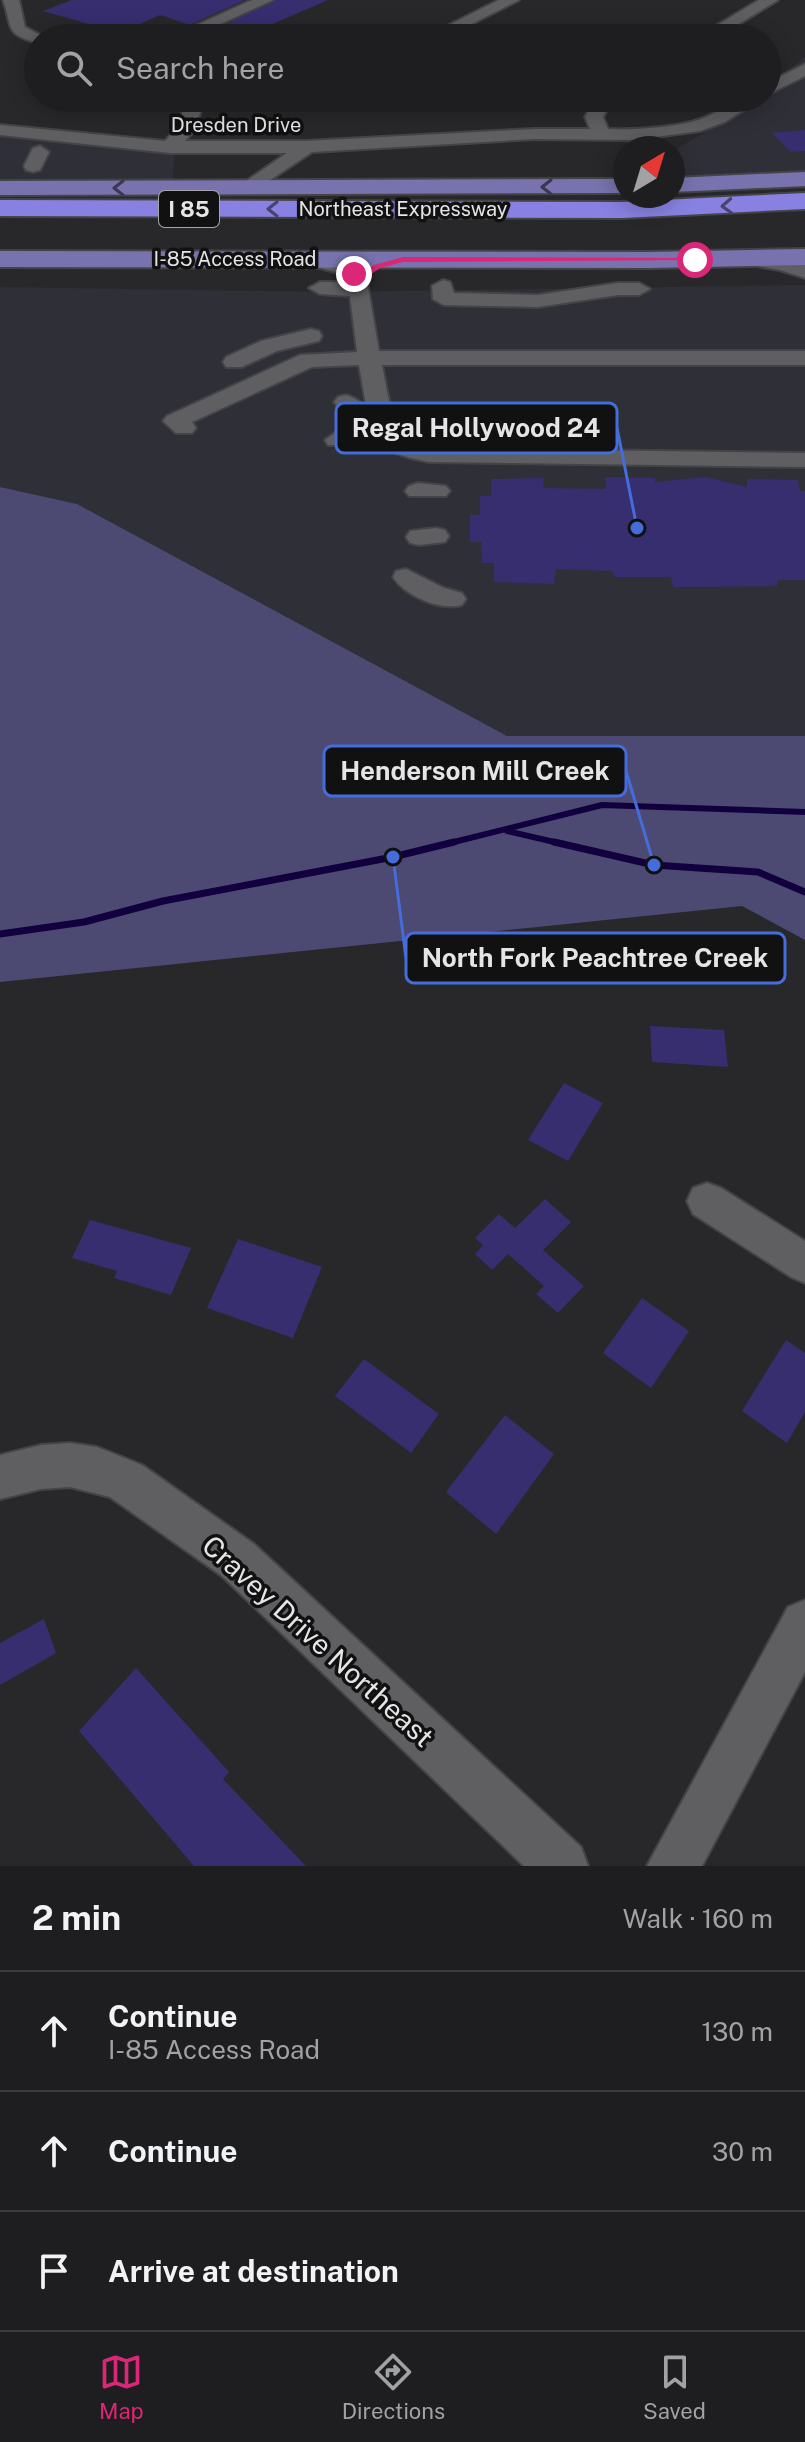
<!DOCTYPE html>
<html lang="en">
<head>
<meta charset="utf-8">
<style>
	body { margin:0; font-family:"Public Sans",sans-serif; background:#262729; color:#f1f3f6 }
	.compass { position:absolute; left:613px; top:136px; width:72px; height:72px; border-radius:50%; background:#1e1e20; box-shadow:0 4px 20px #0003; rotate:38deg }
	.stop { position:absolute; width:24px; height:24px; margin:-18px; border:6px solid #db2777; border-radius:50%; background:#fff }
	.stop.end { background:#db2777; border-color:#fff; box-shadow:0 2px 8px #0008 }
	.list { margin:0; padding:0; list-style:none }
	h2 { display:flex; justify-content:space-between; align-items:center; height:104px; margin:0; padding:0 32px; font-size:34px }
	h2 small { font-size:26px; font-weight:400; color:#a1a2a5 }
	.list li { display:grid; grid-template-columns:52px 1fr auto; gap:24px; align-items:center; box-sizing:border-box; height:120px; padding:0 32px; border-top:2px solid #3c3c3e }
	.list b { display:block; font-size:30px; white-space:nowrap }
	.list p { margin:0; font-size:26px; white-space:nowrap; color:#a1a2a5 }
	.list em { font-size:26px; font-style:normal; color:#a1a2a5 }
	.icon { flex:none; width:44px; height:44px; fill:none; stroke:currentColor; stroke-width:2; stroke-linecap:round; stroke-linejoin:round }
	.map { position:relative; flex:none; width:805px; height:1866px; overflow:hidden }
	.search { position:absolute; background:#1e1e20; box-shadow:0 4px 20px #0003; left:24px; right:24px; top:24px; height:88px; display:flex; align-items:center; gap:20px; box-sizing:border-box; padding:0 28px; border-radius:44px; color:#a1a2a5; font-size:30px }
	.sheet { height:464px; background:#1e1e20 }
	nav { display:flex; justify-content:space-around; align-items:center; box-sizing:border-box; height:112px; border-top:2px solid #3c3c3e; background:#1e1e20; font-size:22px; color:#a1a2a5 }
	nav a { display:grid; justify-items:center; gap:4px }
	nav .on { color:#db2777 }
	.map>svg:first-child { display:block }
	.built { fill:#2f2f38 }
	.green { fill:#4c4a73 }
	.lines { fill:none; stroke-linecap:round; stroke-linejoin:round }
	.stream-far1 { stroke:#12003e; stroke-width:6 }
	.stream { stroke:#12003e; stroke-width:7 }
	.building { fill:#362e6f }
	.minor-casing { stroke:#444447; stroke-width:4 }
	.major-casing { stroke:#444447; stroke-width:4 }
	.highway-casing { stroke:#444447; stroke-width:4 }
	.minor { fill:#5f5f62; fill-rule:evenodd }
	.major { fill:#7873ae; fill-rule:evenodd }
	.highway { fill:#8881e1; fill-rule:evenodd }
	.oneway { stroke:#3a3850 }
	.oneway2 { stroke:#47436f }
	.route { fill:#db2777 }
	.labels { text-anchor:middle; stroke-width:7; stroke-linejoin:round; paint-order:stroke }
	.far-street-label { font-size:20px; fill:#e5e5e7; stroke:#111112 }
	.shield { fill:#111112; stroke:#a5a5a7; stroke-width:2 }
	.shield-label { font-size:22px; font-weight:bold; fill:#e5e5e7 }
	.near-street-label { font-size:28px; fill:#e5e5e7; stroke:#111112 }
	.leader { fill:none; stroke:#456cdb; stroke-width:3 }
	.callout-dot { fill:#456cdb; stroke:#111112; stroke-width:3 }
	.callout { fill:#111112; stroke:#456cdb; stroke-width:3 }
	.callout-label { font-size:26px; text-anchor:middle; font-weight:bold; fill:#e5e5e7 }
</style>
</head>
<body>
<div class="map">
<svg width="805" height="1866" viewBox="0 0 805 1866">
	<rect width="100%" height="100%" fill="#28282b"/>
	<path class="built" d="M805,57V178L673,181V151L721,123L752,98H767V86Z
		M0,133L175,145L172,190L0,188Z
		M805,285V736H507L77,504L0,487V287L330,292Z"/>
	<path class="green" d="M0,487L77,504L507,736H805V940L742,906L0,982Z"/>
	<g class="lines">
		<path class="stream-far1" d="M507,831L563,844
			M446,844L602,805L805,812"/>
		<path class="stream" d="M554,842L654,865L758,872L805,892
			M0,934L84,922L163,901L393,857L454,842"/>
	</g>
	<path class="building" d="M72,0H245L190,25L160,15L120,33L43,11Z
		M276,0H328L240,38L211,31Z
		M805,130V151L790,152L772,133Z
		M605,477L655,478V482L706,477L747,487V479L798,480L800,491H805V580H778L777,586L673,587L671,577H615L612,571L556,569L554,584L494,582V563H482L481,542H470V515H480V496H491V479L543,478L544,488L606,489Z
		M650,1026L724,1030L728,1067L652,1062Z
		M564,1083L603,1103L568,1161L528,1140Z
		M545,1199L571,1222L543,1250L584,1286L558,1313L536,1294L544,1286L508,1254L492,1270L475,1254L483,1245L475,1238L499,1214L515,1228Z
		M90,1220L191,1248L171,1295L114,1278L117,1271L72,1258Z
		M238,1239L322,1267L293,1338L207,1308Z
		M642,1298L689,1331L651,1388L603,1353Z
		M786,1340L805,1353V1412L787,1443L742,1411Z
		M364,1359L439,1414L411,1453L335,1396Z
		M505,1415L554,1454L496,1534L446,1492Z
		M44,1619L56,1653L0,1685V1643Z
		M136,1668L229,1772L223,1779L306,1866H194L79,1731Z"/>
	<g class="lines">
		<g class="minor-casing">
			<path id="minor" d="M3,0H19L25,27L46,38H38V43C4,34 13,28 3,0Z
				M252,0H273L190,38H168Z
				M499,0H519L444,38H423Z
				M759,0H778L716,38H696Z
				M805,64V76L767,95V83Z
				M177,98H195L201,110L196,128L185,141H307L534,129H590L585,117L595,98H613L603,117L608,129C635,130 665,128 691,122C720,115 730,98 763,98L725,122L700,131L633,140L534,139L312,152L249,194L242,192L239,188L242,184L287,153H170L0,135V125L165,141L178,127L183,110Z
				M40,146L49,152L40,170L33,172L26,170L24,166L33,148Z
				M309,253L353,265L366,276L379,351H805V365H382C389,398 390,438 428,448L805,453V467L428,462C416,459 401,457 391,450C367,434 364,390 359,365L312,367L192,422L196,428L192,433H176L163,421L167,416L300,355L357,352L350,296L320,294L309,288L320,282H349L339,273L302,263L299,259Z
				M747,253L784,258L805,265V278L780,270L740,263L737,259Z
				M443,280L450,282L454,293L538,295L618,283H639L650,289L639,295H618L538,307L444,305L433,299L432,286Z
				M311,329L319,331L322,336L319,341L277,351L242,367H226L223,362L226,357L261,341Z
				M346,395C362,399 370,412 370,428L346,445H328L325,440L346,425L344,413L334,402L338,397Z
				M418,483L446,486L450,491L446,496H409L405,491L409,486Z
				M436,528L445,530L449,536L445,542L419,545L410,543L406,537L410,531Z
				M406,569L444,588L462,593L466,599L462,605C440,611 405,596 393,577L396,571Z
				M707,1183L721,1188L805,1241V1283L791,1277L693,1214L687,1201L693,1188Z
				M70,1443L97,1447L142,1465L254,1544L581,1847L588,1866H524L222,1576L110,1497L70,1487L41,1489L0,1499V1455L41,1445Z
				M805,1600V1672L702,1866H647L788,1607Z"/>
		</g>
		<g class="major-casing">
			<path id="major" d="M805,172V186L673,192V178Z
				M625,179V193L0,195V181Z
				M805,249V265L649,268L0,267V251L649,252Z"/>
		</g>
		<g class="highway-casing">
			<path id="highway" d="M805,193V209L622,218L0,216V200L622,202Z"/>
		</g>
		<use href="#minor" class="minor"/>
		<use href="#major" class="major"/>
		<use href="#highway" class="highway"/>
	</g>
	<defs><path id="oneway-chevron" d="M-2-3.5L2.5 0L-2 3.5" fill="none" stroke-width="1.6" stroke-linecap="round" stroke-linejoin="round" transform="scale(2)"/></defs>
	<g class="oneway">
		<use href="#oneway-chevron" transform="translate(547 187) rotate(-180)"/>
		<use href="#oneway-chevron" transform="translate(119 188) rotate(-180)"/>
	</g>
	<g class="oneway2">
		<use href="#oneway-chevron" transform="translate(727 206) rotate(177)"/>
		<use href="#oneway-chevron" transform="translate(273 209) rotate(-180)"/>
	</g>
	<path class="route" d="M403,257L695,258L699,260L403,262L380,268L359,283L350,274L354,272L359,276L374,265Z"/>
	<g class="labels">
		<g class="far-street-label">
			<text x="236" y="132">Dresden Drive</text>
			<text x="403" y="216">Northeast Expressway</text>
			<text x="235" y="266">I-85 Access Road</text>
		</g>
		<rect class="shield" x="159" y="191" width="60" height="36" rx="6"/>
		<g class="shield-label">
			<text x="189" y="217">I 85</text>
		</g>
		<g class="near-street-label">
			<text transform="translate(318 1641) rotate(42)" y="10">Cravey Drive Northeast</text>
		</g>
	</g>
	<path class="leader" d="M637 528L617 428M654 865L626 771M393 857L406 958"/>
	<g class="callout-dot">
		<circle cx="637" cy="528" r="8"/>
		<circle cx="654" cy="865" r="8"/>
		<circle cx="393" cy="857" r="8"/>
	</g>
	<g class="callout">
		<rect x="336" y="403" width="281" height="50" rx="8"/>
		<rect x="324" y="746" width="302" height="50" rx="8"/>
		<rect x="406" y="933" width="379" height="50" rx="8"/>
	</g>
	<g class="callout-label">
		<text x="476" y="437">Regal Hollywood 24</text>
		<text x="475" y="780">Henderson Mill Creek</text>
		<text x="595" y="967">North Fork Peachtree Creek</text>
	</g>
</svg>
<svg class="compass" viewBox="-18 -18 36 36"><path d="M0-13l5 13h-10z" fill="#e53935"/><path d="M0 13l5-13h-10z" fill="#a1a2a5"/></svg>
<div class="stop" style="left:695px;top:260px"></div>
<div class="stop end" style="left:354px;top:274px"></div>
<div class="search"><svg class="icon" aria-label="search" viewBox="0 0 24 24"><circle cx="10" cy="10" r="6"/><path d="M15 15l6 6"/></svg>Search here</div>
</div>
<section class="sheet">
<h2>2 min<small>Walk · 160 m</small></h2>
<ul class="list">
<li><svg class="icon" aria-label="ahead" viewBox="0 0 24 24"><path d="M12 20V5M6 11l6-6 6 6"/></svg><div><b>Continue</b><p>I-85 Access Road</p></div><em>130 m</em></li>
<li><svg class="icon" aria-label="ahead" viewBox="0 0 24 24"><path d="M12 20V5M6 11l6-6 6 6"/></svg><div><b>Continue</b></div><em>30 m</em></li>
<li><svg class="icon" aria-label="arrive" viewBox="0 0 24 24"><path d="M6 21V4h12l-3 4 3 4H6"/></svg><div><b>Arrive at destination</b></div></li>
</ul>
</section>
<nav>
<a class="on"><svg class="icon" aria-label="map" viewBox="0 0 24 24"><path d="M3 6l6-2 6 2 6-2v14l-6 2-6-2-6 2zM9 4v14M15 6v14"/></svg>Map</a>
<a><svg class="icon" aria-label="directions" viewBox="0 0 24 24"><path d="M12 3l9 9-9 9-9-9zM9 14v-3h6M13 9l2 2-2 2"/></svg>Directions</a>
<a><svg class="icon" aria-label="saved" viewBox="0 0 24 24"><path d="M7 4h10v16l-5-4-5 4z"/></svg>Saved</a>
</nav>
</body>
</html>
